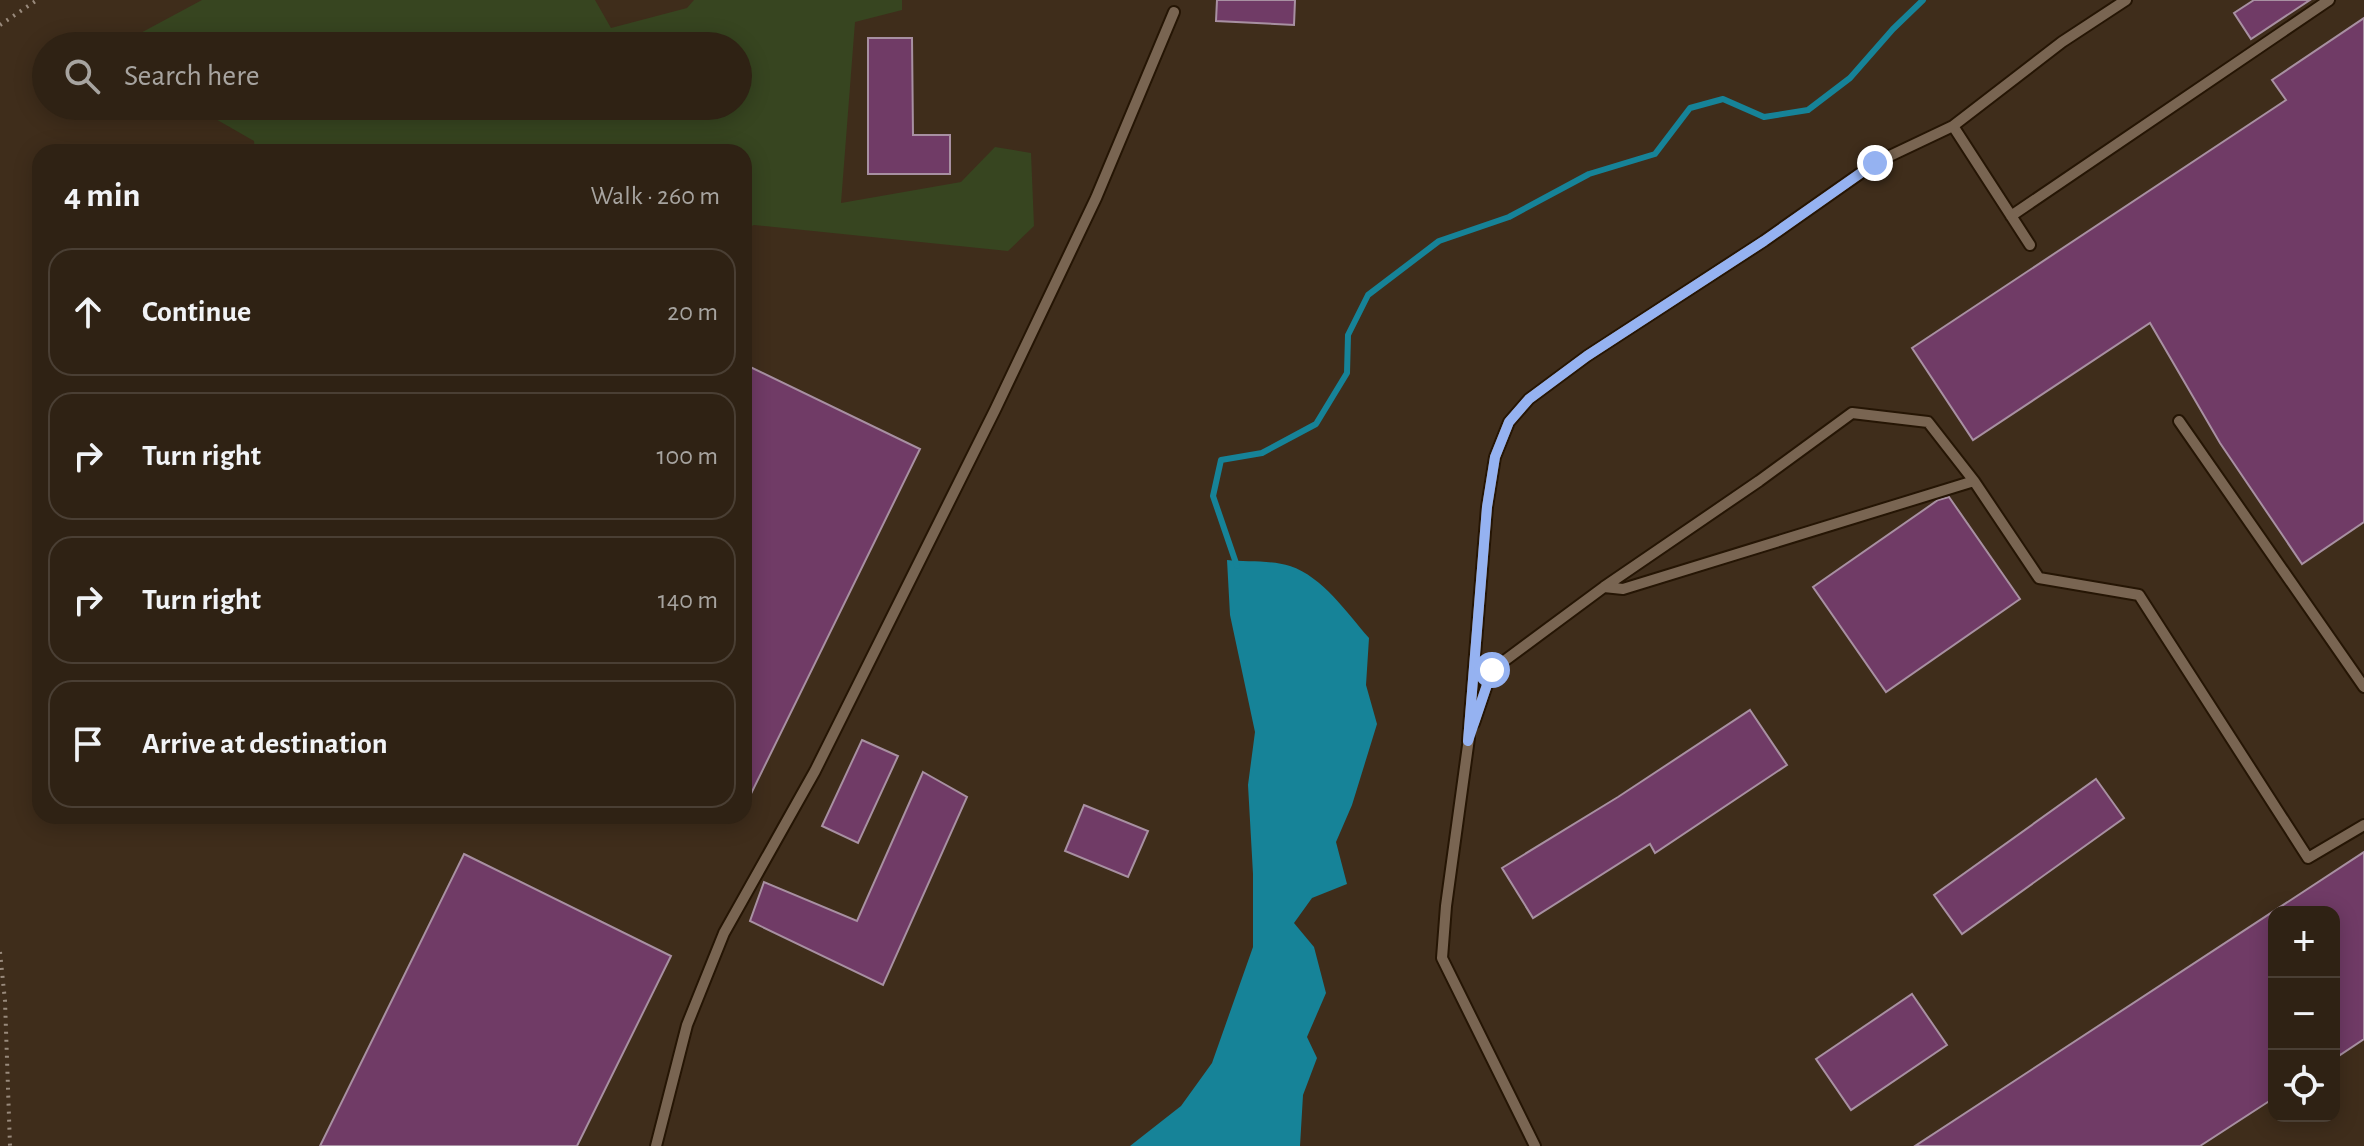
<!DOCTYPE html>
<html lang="en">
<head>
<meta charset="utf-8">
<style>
	body { margin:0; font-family:"Alegreya Sans",sans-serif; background:#3b2f22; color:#f1f3f6 }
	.controls { position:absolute; right:24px; bottom:24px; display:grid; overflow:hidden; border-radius:16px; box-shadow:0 4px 20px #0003 }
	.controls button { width:72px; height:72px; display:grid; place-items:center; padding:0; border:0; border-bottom:2px solid #4a3f34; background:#2f2214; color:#f1f3f6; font:40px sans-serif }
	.stop { position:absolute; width:24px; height:24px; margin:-18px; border:6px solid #95b2f1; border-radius:50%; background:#fff }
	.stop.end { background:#95b2f1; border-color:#fff; box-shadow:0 2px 8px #0008 }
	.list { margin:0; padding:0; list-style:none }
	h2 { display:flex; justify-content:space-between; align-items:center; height:104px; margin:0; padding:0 32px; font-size:34px }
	h2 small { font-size:26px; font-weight:400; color:#a7a4a0 }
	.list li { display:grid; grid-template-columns:52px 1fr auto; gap:24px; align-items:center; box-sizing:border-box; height:128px; margin:0 16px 16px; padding:0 16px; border:2px solid #4a3f34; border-radius:24px }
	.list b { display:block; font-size:30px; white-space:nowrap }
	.list em { font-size:26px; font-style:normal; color:#a7a4a0 }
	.icon { flex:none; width:44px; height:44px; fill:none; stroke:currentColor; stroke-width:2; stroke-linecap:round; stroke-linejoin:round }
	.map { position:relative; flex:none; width:2364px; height:1146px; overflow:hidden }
	.search { position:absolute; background:#2f2214; box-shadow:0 4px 20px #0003; left:32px; top:32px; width:720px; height:88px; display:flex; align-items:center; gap:20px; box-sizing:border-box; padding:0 28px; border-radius:44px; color:#a7a4a0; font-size:30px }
	.panel { position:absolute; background:#2f2214; box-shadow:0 4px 20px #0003; left:32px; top:144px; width:720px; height:680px; border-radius:24px }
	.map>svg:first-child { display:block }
	.green { fill:#374520 }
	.water { fill:#168398 }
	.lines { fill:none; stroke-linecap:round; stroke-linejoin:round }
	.stream { stroke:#168398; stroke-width:6 }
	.building { fill:#703b66; stroke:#a890a2; stroke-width:2 }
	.service-casing { stroke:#251504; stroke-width:14 }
	.path { stroke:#998a7c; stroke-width:4; stroke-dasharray:2 6; stroke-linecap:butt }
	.service { stroke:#796552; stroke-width:10 }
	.route { stroke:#95b2f1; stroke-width:10 }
</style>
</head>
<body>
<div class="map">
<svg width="2364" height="1146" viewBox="0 0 2364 1146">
	<rect width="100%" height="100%" fill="#3f2d1b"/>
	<path class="green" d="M202,0H595L611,28L687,8L694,0H902V10L855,22L841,203L961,182L995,147L1031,153L1034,226L1008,251L754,225L744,229V152H255L254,141L193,106H738V46H141L135,36Z"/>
	<path class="water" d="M1227,560C1245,562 1273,560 1290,566C1323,577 1347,613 1369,638L1366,685L1377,724L1352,805L1336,842L1347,884L1312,898L1294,923L1314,947L1326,993L1307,1037L1317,1058L1303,1095L1300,1146H1130L1181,1106L1212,1063L1253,947V874L1248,785L1255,732L1230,615Z"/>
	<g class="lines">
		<path class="stream" d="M1237,566L1213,496L1221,460L1262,453L1316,424L1347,373L1348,335L1368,295L1439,241L1509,217L1589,174L1655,154L1690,108L1723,99L1764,117L1808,110L1850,78L1893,29L1923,0"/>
	</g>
	<path class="building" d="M1217,0H1295L1294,25L1216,21Z
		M2254,0H2310L2251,39L2234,13Z
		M2364,18V522L2302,564L2220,443L2150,323L1973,440L1912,348L2286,100L2272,80Z
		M868,38H912L913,135H950V174H868Z
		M744,364L920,449L744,808Z
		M1949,497L2020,599L1886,692L1813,587L1938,500Z
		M1750,710L1787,765L1655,853L1650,844L1533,918L1502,868L1618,797Z
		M862,740L898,756L858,843L822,826Z
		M923,772L967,797L883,985L750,921L764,882L857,921Z
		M2096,779L2124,818L1962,934L1934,895Z
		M1084,805L1148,831L1128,877L1065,851Z
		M2364,852V1039L2340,1055L2334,1046V912H2274V1098L2200,1146H1915Z
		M464,854L671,956L577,1146H320Z
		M1912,994L1947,1045L1851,1110L1816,1059Z"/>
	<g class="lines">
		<g class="service-casing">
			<path id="service" d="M1953,126L2030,245
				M2011,216L2329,0
				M2179,421L2364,687
				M1604,587L1759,481L1852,413L1928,422L1974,481L2039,578L2139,595L2308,858L2364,825
				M1474,723L1492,670L1604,587L1623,589L1974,481
				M1469,738L1446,906L1442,958L1535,1146
				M1468,741L1487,507L1495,457L1509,422L1529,399L1587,356L1764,241L1875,163L1953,126L2062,42L2126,0
				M656,1146L687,1025L724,933L815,771L995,410L1096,198L1174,12"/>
		</g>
		<path class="path" d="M0,25L37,0
			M0,952L5,1001L10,1146"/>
		<use href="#service" class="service"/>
	</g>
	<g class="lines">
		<path class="route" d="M1492,670L1468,741L1487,507L1495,457L1509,422L1529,399L1587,356L1764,241L1875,163"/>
	</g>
</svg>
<div class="controls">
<button>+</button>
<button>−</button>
<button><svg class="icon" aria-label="locate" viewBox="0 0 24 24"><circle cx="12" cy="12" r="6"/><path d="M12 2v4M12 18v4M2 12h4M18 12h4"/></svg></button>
</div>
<div class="stop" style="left:1492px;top:670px"></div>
<div class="stop end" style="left:1875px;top:163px"></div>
<div class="search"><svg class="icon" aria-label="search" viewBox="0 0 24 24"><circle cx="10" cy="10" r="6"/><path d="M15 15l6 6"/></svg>Search here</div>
<section class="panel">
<h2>4 min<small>Walk · 260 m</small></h2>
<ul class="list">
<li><svg class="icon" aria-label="ahead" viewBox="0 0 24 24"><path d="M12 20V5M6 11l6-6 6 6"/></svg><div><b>Continue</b></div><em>20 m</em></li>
<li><svg class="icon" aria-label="right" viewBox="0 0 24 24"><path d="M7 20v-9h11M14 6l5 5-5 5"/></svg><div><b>Turn right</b></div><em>100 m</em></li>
<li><svg class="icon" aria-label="right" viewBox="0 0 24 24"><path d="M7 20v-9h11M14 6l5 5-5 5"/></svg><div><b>Turn right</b></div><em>140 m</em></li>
<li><svg class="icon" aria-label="arrive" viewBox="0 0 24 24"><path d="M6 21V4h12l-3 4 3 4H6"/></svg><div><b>Arrive at destination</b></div></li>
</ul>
</section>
</div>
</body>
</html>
